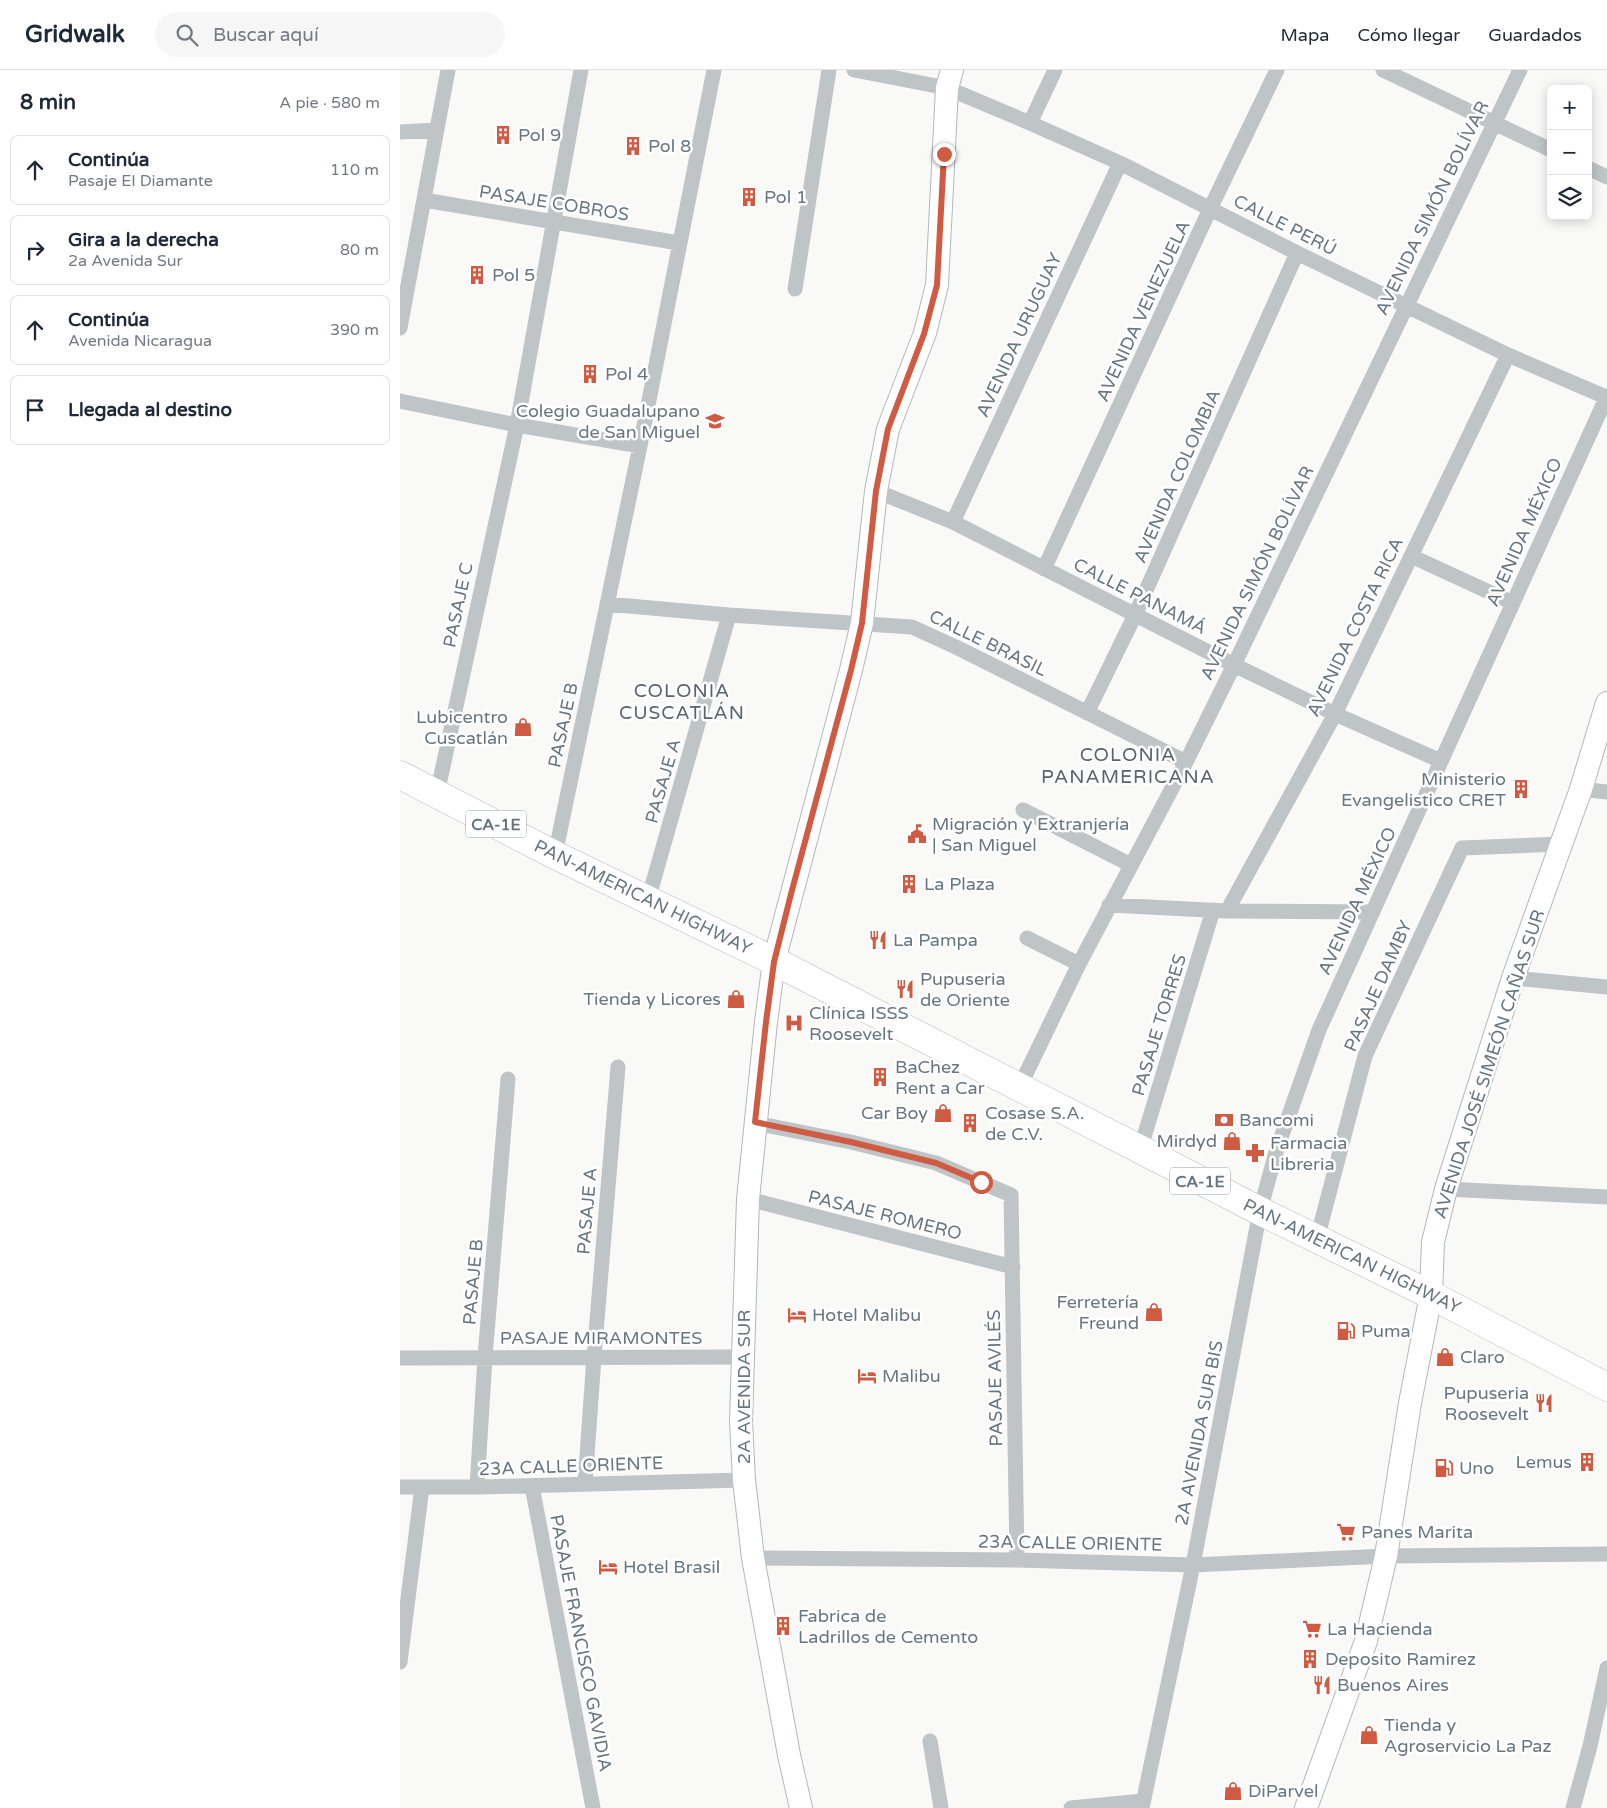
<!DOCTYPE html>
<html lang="es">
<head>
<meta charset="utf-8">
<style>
	body { margin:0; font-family:"Varela Round",sans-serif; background:#f6f6f7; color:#1f2937 }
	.controls { position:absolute; right:15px; top:15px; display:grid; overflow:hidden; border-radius:8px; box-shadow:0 2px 12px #0003 }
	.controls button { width:45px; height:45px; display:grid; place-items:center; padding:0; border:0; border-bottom:1px solid #e0e1e3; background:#fff; color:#1f2937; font:25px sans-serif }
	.stop { position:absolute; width:15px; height:15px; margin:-11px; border:4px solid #cf5c42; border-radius:50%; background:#fff }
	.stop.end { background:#cf5c42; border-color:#fff; box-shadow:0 1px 5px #0008 }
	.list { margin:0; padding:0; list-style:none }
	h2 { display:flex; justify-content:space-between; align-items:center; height:65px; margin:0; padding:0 20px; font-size:21px }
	h2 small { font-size:16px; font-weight:400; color:#747a83 }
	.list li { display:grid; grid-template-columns:32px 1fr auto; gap:15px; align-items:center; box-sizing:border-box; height:70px; margin:0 10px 10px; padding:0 10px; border:1px solid #e0e1e3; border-radius:8px }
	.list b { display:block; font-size:19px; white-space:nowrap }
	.list p { margin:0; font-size:16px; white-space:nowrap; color:#747a83 }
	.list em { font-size:16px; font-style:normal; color:#747a83 }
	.icon { flex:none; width:28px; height:28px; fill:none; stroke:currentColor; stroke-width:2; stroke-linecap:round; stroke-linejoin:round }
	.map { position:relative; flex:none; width:1207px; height:1738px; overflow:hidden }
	header { display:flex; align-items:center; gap:30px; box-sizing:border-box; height:70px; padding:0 25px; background:#fff; border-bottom:1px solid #e0e1e3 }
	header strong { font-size:24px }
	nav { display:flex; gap:28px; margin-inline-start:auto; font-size:18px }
	.search { width:350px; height:45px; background:#f6f6f7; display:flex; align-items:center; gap:12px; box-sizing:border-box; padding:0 18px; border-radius:28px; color:#747a83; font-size:19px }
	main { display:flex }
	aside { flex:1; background:#fff }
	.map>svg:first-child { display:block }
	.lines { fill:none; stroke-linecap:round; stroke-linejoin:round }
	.secondary-casing { stroke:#b2b8bc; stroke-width:24 }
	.highway-casing { stroke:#b5b9bc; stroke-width:29 }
	.street { stroke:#bfc4c7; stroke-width:15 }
	.secondary { stroke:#fff; stroke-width:22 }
	.highway { stroke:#fff; stroke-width:28 }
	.route { stroke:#cf5c42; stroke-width:6 }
	.labels { text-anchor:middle; stroke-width:5; stroke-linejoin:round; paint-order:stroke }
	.shield { fill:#fff; stroke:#959fa5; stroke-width:1 }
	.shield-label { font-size:16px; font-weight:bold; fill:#67767f }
	.poi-label { font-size:18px; fill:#67767f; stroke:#fff; text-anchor:start }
	.street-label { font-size:18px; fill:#67767f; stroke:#fff }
	.neighbourhood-label { font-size:19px; letter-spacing:1px; fill:#59646b; stroke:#fff }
</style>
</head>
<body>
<header>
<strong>Gridwalk</strong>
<div class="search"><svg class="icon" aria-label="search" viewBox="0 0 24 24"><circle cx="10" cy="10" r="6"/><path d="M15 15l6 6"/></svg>Buscar aquí</div>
<nav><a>Mapa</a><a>Cómo llegar</a><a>Guardados</a></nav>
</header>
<main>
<aside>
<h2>8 min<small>A pie · 580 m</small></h2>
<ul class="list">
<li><svg class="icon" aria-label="ahead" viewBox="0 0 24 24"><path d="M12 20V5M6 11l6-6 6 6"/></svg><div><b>Continúa</b><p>Pasaje El Diamante</p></div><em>110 m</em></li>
<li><svg class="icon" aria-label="right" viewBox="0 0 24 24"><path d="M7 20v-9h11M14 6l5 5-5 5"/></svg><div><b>Gira a la derecha</b><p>2a Avenida Sur</p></div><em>80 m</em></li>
<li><svg class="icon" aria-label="ahead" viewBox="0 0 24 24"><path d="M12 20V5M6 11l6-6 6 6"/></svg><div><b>Continúa</b><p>Avenida Nicaragua</p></div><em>390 m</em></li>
<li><svg class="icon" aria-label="arrive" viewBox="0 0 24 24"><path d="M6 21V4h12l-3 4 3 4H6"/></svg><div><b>Llegada al destino</b></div></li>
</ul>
</aside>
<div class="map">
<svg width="1207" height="1738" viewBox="0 0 1207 1738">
	<rect width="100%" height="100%" fill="#f9f9f8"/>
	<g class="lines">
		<g class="secondary-casing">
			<path id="secondary" d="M401,1738L389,1685L353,1488L344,1410L341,1351L348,1129L366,952L374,891L451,600L462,553L476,421L488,359L525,263L537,215L547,18L552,0
				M906,1738L966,1571L986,1486L1010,1333L1031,1225L1033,1172L1046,1119L1113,908L1181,719L1207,633"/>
		</g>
		<g class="highway-casing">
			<path id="highway" d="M0,705L155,785L374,891L860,1141L1031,1225L1207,1317"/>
		</g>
		<path class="street" d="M454,0L547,18L630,53L720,93L897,183L1108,285L1206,327
			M983,0L1151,80
			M630,53L655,0
			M0,62L37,60
			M1188,98L1207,107
			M24,130L279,173
			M395,219L429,0
			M0,258L48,0
			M0,331L117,355L240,376
			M476,421L553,452L834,595L935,644L1041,691
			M553,452L720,93
			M1011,486L1113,533
			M644,499L810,139L877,0
			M207,534L329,545L512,557L558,578L786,692
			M687,643L735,545L897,183
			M1181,719L1207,722
			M37,724L117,355L181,0
			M623,740L731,795
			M155,785L240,376L314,0
			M248,830L329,545
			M709,835L827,841L973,842
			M827,841L935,644L1108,285
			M627,868L679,894
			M1113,908L1207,917
			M619,1018L679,894L786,692L834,595L1120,0
			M355,1053L451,1072L536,1093L611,1125L617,1490
			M740,1080L813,840
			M1046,1119L1207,1127
			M348,1129L613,1197
			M917,1169L965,986L1062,778L1161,774
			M0,1288L343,1287
			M185,1414L194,1287L218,997
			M132,1416L193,1738
			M0,1417H77L344,1410
			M77,1417L85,1287L108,1009
			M353,1488L617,1490L793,1495L986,1486L1207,1484
			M0,1592L22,1417
			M530,1671L541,1738
			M671,1738L743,1731
			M742,1738L793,1495L860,1141L876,1082L919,960L1207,326
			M1173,1738L1190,1676L1207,1598"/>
		<use href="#secondary" class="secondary"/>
		<use href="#highway" class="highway"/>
	</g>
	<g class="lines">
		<path class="route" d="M544,84L537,215L524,264L488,359L476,421L462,553L451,600L391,824L374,892L366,952L355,1052L451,1072L536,1093L581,1112"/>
	</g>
	<defs>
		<g id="building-bare" transform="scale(1.5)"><path d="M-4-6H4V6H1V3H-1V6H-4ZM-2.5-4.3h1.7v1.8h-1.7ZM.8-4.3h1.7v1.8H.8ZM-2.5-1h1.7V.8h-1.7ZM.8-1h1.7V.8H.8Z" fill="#cf5c42" stroke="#fff" stroke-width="2.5" paint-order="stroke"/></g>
		<g id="school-bare" transform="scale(1.5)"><path d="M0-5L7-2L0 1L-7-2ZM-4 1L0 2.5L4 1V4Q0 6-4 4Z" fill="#cf5c42" stroke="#fff" stroke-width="2.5" paint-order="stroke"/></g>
		<g id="shop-bare" transform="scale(1.5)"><path d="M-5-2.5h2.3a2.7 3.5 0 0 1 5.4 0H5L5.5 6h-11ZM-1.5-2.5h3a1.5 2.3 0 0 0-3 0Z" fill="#cf5c42" stroke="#fff" stroke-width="2.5" paint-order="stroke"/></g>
		<g id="civic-bare" transform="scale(1.5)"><path d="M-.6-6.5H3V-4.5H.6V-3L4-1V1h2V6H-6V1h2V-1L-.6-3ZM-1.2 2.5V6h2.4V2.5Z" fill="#cf5c42" stroke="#fff" stroke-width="2.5" paint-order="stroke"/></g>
		<g id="restaurant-bare" transform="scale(1.5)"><path d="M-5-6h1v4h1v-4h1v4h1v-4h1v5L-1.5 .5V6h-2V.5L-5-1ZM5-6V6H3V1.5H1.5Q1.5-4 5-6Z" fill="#cf5c42" stroke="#fff" stroke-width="2.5" paint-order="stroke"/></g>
		<g id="hospital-bare" transform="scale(1.5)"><path d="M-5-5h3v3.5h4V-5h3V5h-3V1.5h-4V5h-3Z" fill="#cf5c42" stroke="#fff" stroke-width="2.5" paint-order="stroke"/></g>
		<g id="bank-bare" transform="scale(1.5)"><path d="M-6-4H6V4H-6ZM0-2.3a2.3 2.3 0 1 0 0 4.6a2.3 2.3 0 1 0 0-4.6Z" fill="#cf5c42" stroke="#fff" stroke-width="2.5" paint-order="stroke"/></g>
		<g id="pharmacy-bare" transform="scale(1.5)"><path d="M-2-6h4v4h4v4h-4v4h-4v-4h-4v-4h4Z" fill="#cf5c42" stroke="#fff" stroke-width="2.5" paint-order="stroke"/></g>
		<g id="hotel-bare" transform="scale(1.5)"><path d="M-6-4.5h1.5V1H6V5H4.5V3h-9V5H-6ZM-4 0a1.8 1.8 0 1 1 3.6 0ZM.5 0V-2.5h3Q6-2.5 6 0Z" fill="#cf5c42" stroke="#fff" stroke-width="2.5" paint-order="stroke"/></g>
		<g id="fuel-bare" transform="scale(1.5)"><path d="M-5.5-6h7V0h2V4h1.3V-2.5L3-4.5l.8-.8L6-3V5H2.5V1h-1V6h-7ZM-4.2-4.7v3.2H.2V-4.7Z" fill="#cf5c42" stroke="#fff" stroke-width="2.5" paint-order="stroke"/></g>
		<g id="supermarket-bare" transform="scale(1.5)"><path d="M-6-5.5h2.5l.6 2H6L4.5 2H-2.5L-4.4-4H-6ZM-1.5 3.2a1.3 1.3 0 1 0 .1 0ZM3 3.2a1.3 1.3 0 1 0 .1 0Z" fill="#cf5c42" stroke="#fff" stroke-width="2.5" paint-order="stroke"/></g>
	</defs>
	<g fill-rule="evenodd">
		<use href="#building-bare" x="103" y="65"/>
		<use href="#building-bare" x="233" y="76"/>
		<use href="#building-bare" x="349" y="127"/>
		<use href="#building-bare" x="77" y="205"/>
		<use href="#building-bare" x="190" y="304"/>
		<use href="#school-bare" x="315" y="351"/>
		<use href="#shop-bare" x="123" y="657"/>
		<use href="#building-bare" x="1121" y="719"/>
		<use href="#civic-bare" x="517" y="764"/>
		<use href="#building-bare" x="509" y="814"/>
		<use href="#restaurant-bare" x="478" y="870"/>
		<use href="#restaurant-bare" x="505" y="919"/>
		<use href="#shop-bare" x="336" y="929"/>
		<use href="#hospital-bare" x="394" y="953"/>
		<use href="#building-bare" x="480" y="1007"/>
		<use href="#shop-bare" x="543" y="1043"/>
		<use href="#bank-bare" x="824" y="1050"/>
		<use href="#building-bare" x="570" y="1053"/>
		<use href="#shop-bare" x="832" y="1071"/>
		<use href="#pharmacy-bare" x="855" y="1083"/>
		<use href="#shop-bare" x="754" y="1242"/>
		<use href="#hotel-bare" x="397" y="1245"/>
		<use href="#fuel-bare" x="946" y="1261"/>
		<use href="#shop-bare" x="1045" y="1287"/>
		<use href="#hotel-bare" x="467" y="1306"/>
		<use href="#restaurant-bare" x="1144" y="1333"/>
		<use href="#building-bare" x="1187" y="1392"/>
		<use href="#fuel-bare" x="1044" y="1398"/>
		<use href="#supermarket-bare" x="946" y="1462"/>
		<use href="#hotel-bare" x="208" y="1497"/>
		<use href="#building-bare" x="383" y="1556"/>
		<use href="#supermarket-bare" x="912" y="1559"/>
		<use href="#building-bare" x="910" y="1589"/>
		<use href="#restaurant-bare" x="922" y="1615"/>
		<use href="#shop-bare" x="969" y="1665"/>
		<use href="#shop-bare" x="833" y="1721"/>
	</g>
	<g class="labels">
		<g class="shield">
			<rect x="66" y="740.5" width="60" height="27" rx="4"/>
			<rect x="770" y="1097.5" width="60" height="27" rx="4"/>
		</g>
		<g class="shield-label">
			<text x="96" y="760">CA-1E</text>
			<text x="800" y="1117">CA-1E</text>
		</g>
		<g class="poi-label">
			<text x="118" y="71">Pol 9</text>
			<text x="248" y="82">Pol 8</text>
			<text x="364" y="133">Pol 1</text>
			<text x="92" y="211">Pol 5</text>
			<text x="205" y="310">Pol 4</text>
			<text x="300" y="347" text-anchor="end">Colegio Guadalupano<tspan x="300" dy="21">de San Miguel</tspan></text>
			<text x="108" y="653" text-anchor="end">Lubicentro<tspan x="108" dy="21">Cuscatlán</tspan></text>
			<text x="1106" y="715" text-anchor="end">Ministerio<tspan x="1106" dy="21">Evangelistico CRET</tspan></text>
			<text x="532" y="760">Migración y Extranjería<tspan x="532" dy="21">| San Miguel</tspan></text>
			<text x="524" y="820">La Plaza</text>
			<text x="493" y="876">La Pampa</text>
			<text x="520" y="915">Pupuseria<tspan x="520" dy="21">de Oriente</tspan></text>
			<text x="321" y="935" text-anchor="end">Tienda y Licores</text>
			<text x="409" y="949">Clínica ISSS<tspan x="409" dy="21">Roosevelt</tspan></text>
			<text x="495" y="1003">BaChez<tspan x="495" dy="21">Rent a Car</tspan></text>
			<text x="528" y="1049" text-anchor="end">Car Boy</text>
			<text x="585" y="1049">Cosase S.A.<tspan x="585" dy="21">de C.V.</tspan></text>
			<text x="839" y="1056">Bancomi</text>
			<text x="817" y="1077" text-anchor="end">Mirdyd</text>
			<text x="870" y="1079">Farmacia<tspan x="870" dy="21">Libreria</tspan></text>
			<text x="739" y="1238" text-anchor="end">Ferretería<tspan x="739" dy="21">Freund</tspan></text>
			<text x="412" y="1251">Hotel Malibu</text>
			<text x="961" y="1267">Puma</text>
			<text x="1060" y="1293">Claro</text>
			<text x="482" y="1312">Malibu</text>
			<text x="1129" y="1329" text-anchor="end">Pupuseria<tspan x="1129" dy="21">Roosevelt</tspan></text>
			<text x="1172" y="1398" text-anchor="end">Lemus</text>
			<text x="1059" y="1404">Uno</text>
			<text x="961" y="1468">Panes Marita</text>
			<text x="223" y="1503">Hotel Brasil</text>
			<text x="398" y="1552">Fabrica de<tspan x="398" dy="21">Ladrillos de Cemento</tspan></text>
			<text x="927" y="1565">La Hacienda</text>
			<text x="925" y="1595">Deposito Ramirez</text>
			<text x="937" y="1621">Buenos Aires</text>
			<text x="984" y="1661">Tienda y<tspan x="984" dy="21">Agroservicio La Paz</tspan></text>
			<text x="848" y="1727">DiParvel</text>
		</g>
		<g class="street-label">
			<text transform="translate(154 133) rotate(9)" y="6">PASAJE COBROS</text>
			<text transform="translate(1032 138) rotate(-64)" y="6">AVENIDA SIMÓN BOLÍVAR</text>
			<text transform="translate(885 155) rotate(27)" y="6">CALLE PERÚ</text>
			<text transform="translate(743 241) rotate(-65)" y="6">AVENIDA VENEZUELA</text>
			<text transform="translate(619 265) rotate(-65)" y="6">AVENIDA URUGUAY</text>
			<text transform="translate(777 406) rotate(-66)" y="6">AVENIDA COLOMBIA</text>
			<text transform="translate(1124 462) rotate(-66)" y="6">AVENIDA MÉXICO</text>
			<text transform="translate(857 503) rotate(-64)" y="6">AVENIDA SIMÓN BOLÍVAR</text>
			<text transform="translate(740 526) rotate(27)" y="6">CALLE PANAMÁ</text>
			<text transform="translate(58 535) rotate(-78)" y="6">PASAJE C</text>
			<text transform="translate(955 557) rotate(-64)" y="6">AVENIDA COSTA RICA</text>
			<text transform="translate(588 573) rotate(26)" y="6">CALLE BRASIL</text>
			<text transform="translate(163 655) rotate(-78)" y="6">PASAJE B</text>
			<text transform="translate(263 711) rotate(-74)" y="6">PASAJE A</text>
			<text transform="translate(243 827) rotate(26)" y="6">PAN-AMERICAN HIGHWAY</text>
			<text transform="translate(957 831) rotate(-65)" y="6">AVENIDA MÉXICO</text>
			<text transform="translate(978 916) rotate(-66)" y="6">PASAJE DAMBY</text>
			<text transform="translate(759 955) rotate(-73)" y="6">PASAJE TORRES</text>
			<text transform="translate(1089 994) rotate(-72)" y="6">AVENIDA JOSÉ SIMEÓN CAÑAS SUR</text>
			<text transform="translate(187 1141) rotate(-85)" y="6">PASAJE A</text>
			<text transform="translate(485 1145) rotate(14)" y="6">PASAJE ROMERO</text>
			<text transform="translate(952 1186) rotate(26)" y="6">PAN-AMERICAN HIGHWAY</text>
			<text transform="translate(73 1212) rotate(-85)" y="6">PASAJE B</text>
			<text x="201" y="1274">PASAJE MIRAMONTES</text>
			<text transform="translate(595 1308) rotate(-91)" y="6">PASAJE AVILÉS</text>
			<text transform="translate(344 1317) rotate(-90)" y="6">2A AVENIDA SUR</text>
			<text transform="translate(799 1363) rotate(-79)" y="6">2A AVENIDA SUR BIS</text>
			<text transform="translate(171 1396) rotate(-2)" y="6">23A CALLE ORIENTE</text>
			<text transform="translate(670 1473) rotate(1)" y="6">23A CALLE ORIENTE</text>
			<text transform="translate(181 1573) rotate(79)" y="6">PASAJE FRANCISCO GAVIDIA</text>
		</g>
		<g class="neighbourhood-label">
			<text x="282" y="627">COLONIA<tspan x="282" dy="22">CUSCATLÁN</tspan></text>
			<text x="728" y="691">COLONIA<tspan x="728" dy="22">PANAMERICANA</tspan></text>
		</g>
	</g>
</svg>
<div class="controls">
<button>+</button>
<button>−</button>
<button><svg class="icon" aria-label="layers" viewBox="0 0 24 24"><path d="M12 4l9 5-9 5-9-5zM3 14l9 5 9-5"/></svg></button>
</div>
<div class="stop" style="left:581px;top:1112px"></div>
<div class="stop end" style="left:544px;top:84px"></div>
</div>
</main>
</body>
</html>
